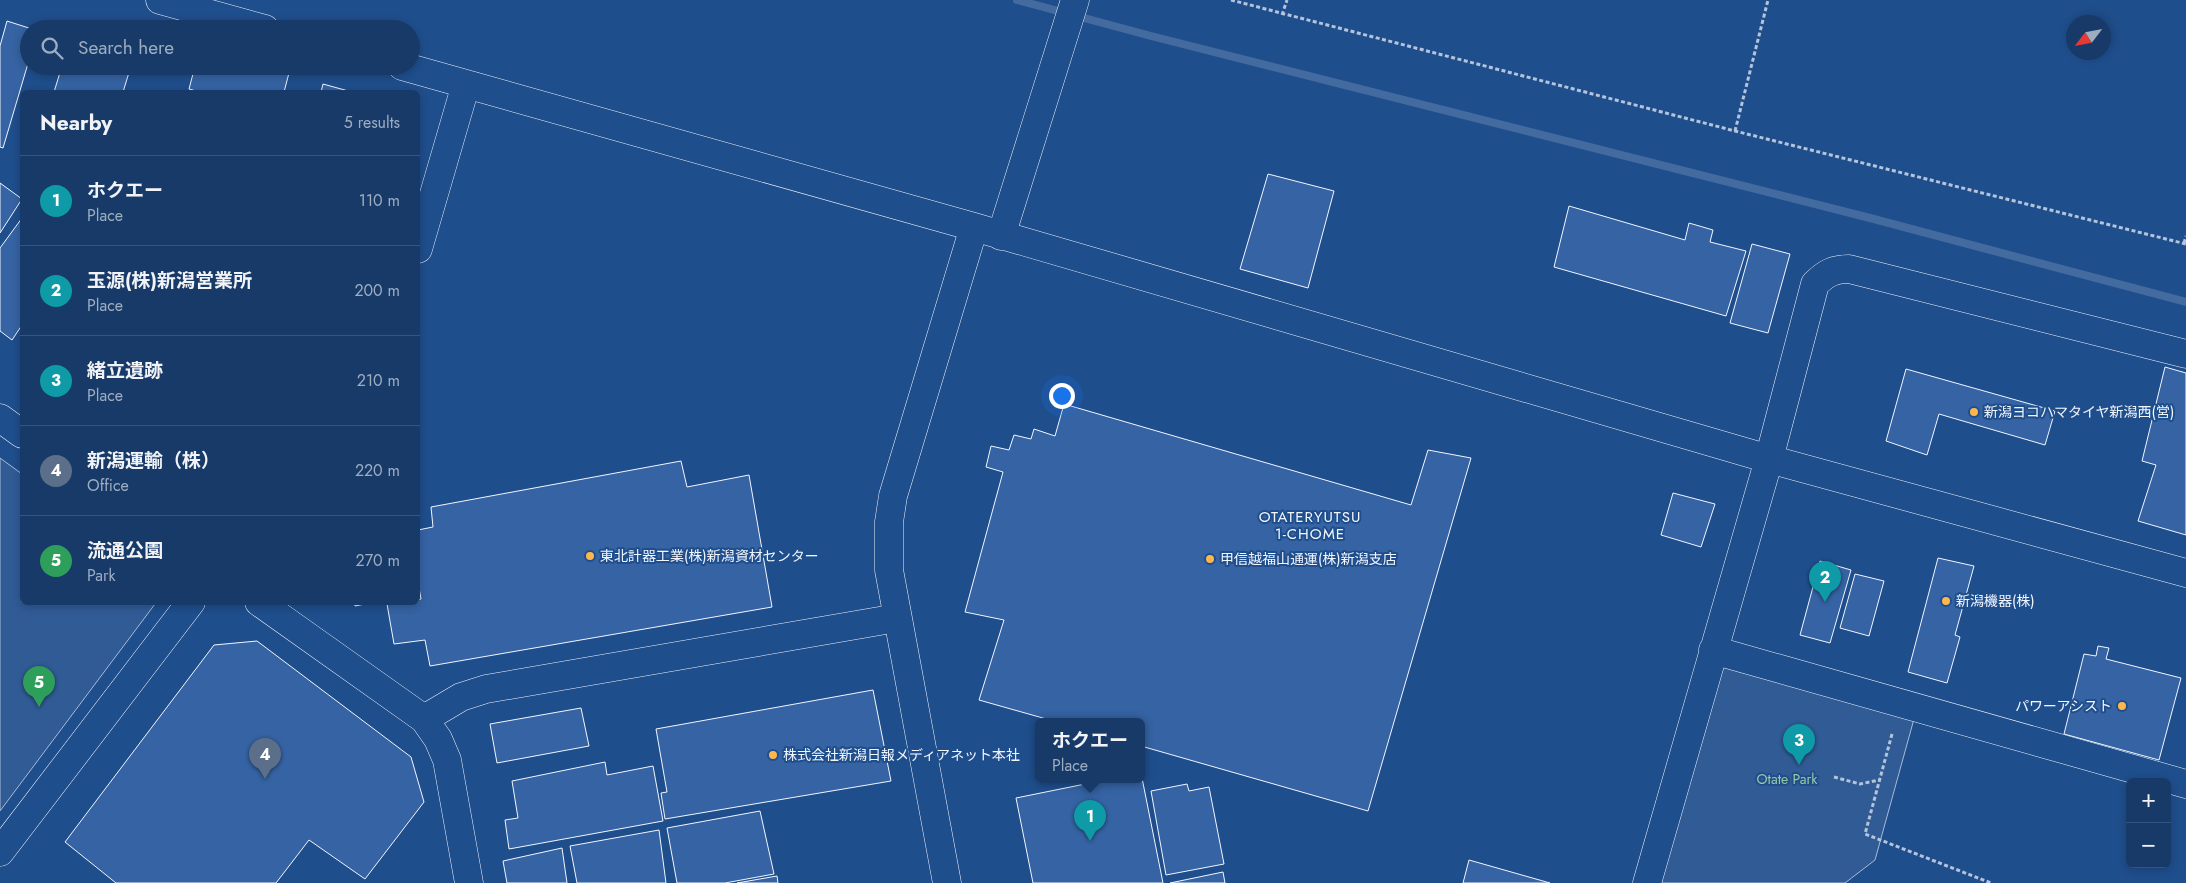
<!DOCTYPE html>
<html lang="en">
<head>
<meta charset="utf-8">
<style>
	body { margin:0; font-family:Jost,"Noto Sans JP",sans-serif; background:#20416f; color:#f1f3f6 }
	.controls { position:absolute; right:15px; bottom:15px; display:grid; overflow:hidden; border-radius:8px; box-shadow:0 2px 8px #0003 }
	.controls button { width:45px; height:45px; display:grid; place-items:center; padding:0; border:0; border-bottom:1px solid #36547d; background:#173a69; color:#f1f3f6; font:25px sans-serif }
	.compass { position:absolute; left:2066px; top:15px; width:45px; height:45px; border-radius:50%; background:#173a69; box-shadow:0 2px 8px #0003; rotate:238deg }
	.you { position:absolute; left:1061px; top:395px; width:18px; height:18px; margin:-12px; border:4px solid #fff; border-radius:50%; background:#1a73e8; box-shadow:0 0 0 8px #1a73e833 }
	.badge { display:grid; place-items:center; width:32px; height:32px; border-radius:50%; background:#e69b98; color:#fff; font-size:16px; font-weight:700 }
	.pin { position:absolute; translate:-50% -41px; filter:drop-shadow(0 1px 2px #0008) }
	.pin::after { content:''; position:absolute; top:26px; width:18px; height:15px; background:inherit; clip-path:polygon(0 0,100% 0,50% 100%) }
	.popup { position:absolute; left:1035px; top:718px; width:110px; height:65px; box-sizing:border-box; display:grid; place-content:center; border-radius:8px; background:#173a69; filter:drop-shadow(0 1px 4px #0005); font-size:16px; white-space:nowrap; color:#9eadc0 }
	.popup b { font-size:19px; color:#f1f3f6 }
	.popup::after { content:''; position:absolute; left:50%; top:100%; margin-left:-10px; border:10px solid transparent; border-top-color:#173a69 }
	.list { margin:0; padding:0; list-style:none }
	h2 { display:flex; justify-content:space-between; align-items:center; height:65px; margin:0; padding:0 20px; font-size:21px }
	h2 small { font-size:16px; font-weight:400; color:#9eadc0 }
	.list li { display:grid; grid-template-columns:32px 1fr auto; gap:15px; align-items:center; box-sizing:border-box; height:90px; padding:0 20px; border-top:1px solid #36547d }
	.list b { display:block; font-size:19px; white-space:nowrap }
	.list p { margin:0; font-size:16px; white-space:nowrap; color:#9eadc0 }
	.list em { font-size:16px; font-style:normal; color:#9eadc0 }
	.icon { flex:none; width:28px; height:28px; fill:none; stroke:currentColor; stroke-width:2; stroke-linecap:round; stroke-linejoin:round }
	.map { position:relative; flex:none; width:2186px; height:883px; overflow:hidden }
	.search { position:absolute; background:#173a69; box-shadow:0 2px 8px #0003; left:20px; top:20px; width:400px; height:55px; display:flex; align-items:center; gap:12px; box-sizing:border-box; padding:0 18px; border-radius:28px; color:#9eadc0; font-size:19px }
	.panel { position:absolute; background:#173a69; box-shadow:0 2px 8px #0003; left:20px; top:90px; width:400px; height:515px; border-radius:8px }
	.map>svg:first-child { display:block }
	.built { fill:#305b95; stroke:#a8bbd7 }
	.lines { fill:none; stroke-linecap:round; stroke-linejoin:round }
	.stream { stroke:#446ba0; stroke-width:8 }
	.building { fill:#3563a3; stroke:#f2f6ff }
	.minor-casing { stroke:#f2f6ff; stroke-width:29 }
	.path { stroke:#b3c4dc; stroke-width:3; stroke-dasharray:4 2.5; stroke-linecap:butt }
	.minor { stroke:#1f4e8c; stroke-width:28 }
	.poi-dot { fill:#ffb74d; stroke:#1f4e8c; stroke-width:2 }
	.labels { text-anchor:middle; stroke-width:4; stroke-linejoin:round; paint-order:stroke }
	.poi-label { font-size:14px; fill:#f2f6ff; stroke:#1f4e8c; text-anchor:start }
	.park-label { font-size:14px; fill:#97c8a6; stroke:#1f4e8c }
	.neighbourhood-label { font-size:15px; letter-spacing:1px; fill:#f2f6ff; stroke:#1f4e8c }
</style>
</head>
<body>
<div class="map">
<svg width="2186" height="883" viewBox="0 0 2186 883">
	<rect width="100%" height="100%" fill="#1f4e8c"/>
	<path class="built" d="M0,458L22,474V602L155,604L0,811Z
		M1717,651L1917,708L1875,860L1845,883H1648Z"/>
	<g class="lines">
		<path class="stream" d="M1017,0L1151,36L1870,218L2186,302"/>
	</g>
	<path class="building" d="M7,21L32,29H29V60L3,148L0,147V46Z
		M62,66H131L123,92H54Z
		M195,66H266L289,73L284,92H200L189,89Z
		M323,84L352,92H321Z
		M1268,174L1334,191L1308,288L1240,269Z
		M0,183L22,199L0,233Z
		M1569,206L1685,240L1689,223L1713,230L1710,242L1746,251L1726,316L1554,267Z
		M22,218V325L12,340L0,331V248Z
		M1752,244L1790,254L1768,333L1730,323Z
		M2165,367L2186,373V535L2138,521L2156,465L2142,461Z
		M1906,369L2055,411L2045,445L1939,414L1927,455L1886,441Z
		M1064,404L1411,505L1428,450L1471,458L1368,811L1141,746V722H1057L979,700L1004,620L965,612L1003,472L986,467L991,446L1009,450L1014,435L1031,439L1034,429L1055,436Z
		M681,461L687,487L749,475L772,607L430,666L425,640L394,644L387,604L418,602V600L421,599L418,582V530L433,527L431,507Z
		M1673,493L1715,504L1701,547L1661,535Z
		M1938,558L1974,566L1955,635L1960,637L1947,683L1908,672Z
		M1820,561L1851,570L1830,643L1800,635Z
		M1855,574L1884,581L1869,636L1840,628Z
		M354,602H375L355,606Z
		M257,641L411,757L424,802L365,879L309,840L276,883H116L65,842L214,645Z
		M2098,646L2109,648L2106,659L2181,678L2159,760L2064,734L2084,654L2096,656Z
		M873,690L891,781L665,819L661,793L667,792L656,729Z
		M581,708L589,746L497,763L490,724Z
		M605,762L607,775L653,766L663,821L509,849L505,820L518,818L512,781Z
		M1141,773L1163,883H1033L1016,798L1105,780H1141Z
		M1187,784L1189,791L1209,787L1224,864L1166,875L1151,791Z
		M760,811L774,874L725,883H677L667,828Z
		M659,830L666,883H577L570,846Z
		M562,848L567,883H507L503,861Z
		M1469,860L1550,883H1463Z
		M1223,872L1225,883H1170Z
		M777,876L778,883H737Z"/>
	<g class="lines">
		<g class="minor-casing">
			<path id="minor" d="M160,0L265,29
				M402,66L974,227L1769,459L2186,573
				M1001,236L1075,0
				M418,249L466,84
				M0,418L22,434
				M259,602L424,719L438,739L447,760L469,883
				M1713,650L2186,784
				M424,719L461,697L486,689L897,618
				M0,852L191,602
				M947,883L889,570V522L893,496L974,227
				M1647,883L1769,459L1815,284C1826,273 1834,269 1849,269L2186,354"/>
		</g>
		<path class="path" d="M1231,0L1735,131L2186,244
			M1282,15L1287,0
			M1735,131L1768,0
			M2184,243L2186,236
			M1892,734L1865,834L1991,883
			M1834,777L1860,784L1879,780"/>
		<use href="#minor" class="minor"/>
	</g>
	<g class="poi-dot">
		<circle cx="1974" cy="412" r="5"/>
		<circle cx="590" cy="556" r="5"/>
		<circle cx="1210" cy="559" r="5"/>
		<circle cx="1946" cy="601" r="5"/>
		<circle cx="2122" cy="706" r="5"/>
		<circle cx="773" cy="755" r="5"/>
	</g>
	<g class="labels">
		<g class="poi-label">
			<text x="1984" y="417">新潟ヨコハマタイヤ新潟西(営)</text>
			<text x="600" y="561">東北計器工業(株)新潟資材センター</text>
			<text x="1220" y="564">甲信越福山通運(株)新潟支店</text>
			<text x="1956" y="606">新潟機器(株)</text>
			<text x="2112" y="711" text-anchor="end">パワーアシスト</text>
			<text x="783" y="760">株式会社新潟日報メディアネット本社</text>
		</g>
		<g class="park-label">
			<text x="1787" y="784">Otate Park</text>
		</g>
		<g class="neighbourhood-label">
			<text x="1310" y="522">OTATERYUTSU<tspan x="1310" dy="17">1-CHOME</tspan></text>
		</g>
	</g>
</svg>
<div class="controls">
<button>+</button>
<button>−</button>
</div>
<svg class="compass" viewBox="-18 -18 36 36"><path d="M0-13l5 13h-10z" fill="#e53935"/><path d="M0 13l5-13h-10z" fill="#9eadc0"/></svg>
<div class="you"></div>
<div class="pin badge" style="left:1090px;top:841px;background:#0f9aa8">1</div>
<div class="popup"><b>ホクエー</b>Place</div>
<div class="pin badge" style="left:1825px;top:602px;background:#0f9aa8">2</div>
<div class="pin badge" style="left:1799px;top:765px;background:#0f9aa8">3</div>
<div class="pin badge" style="left:265px;top:779px;background:#5c6f8a">4</div>
<div class="pin badge" style="left:39px;top:707px;background:#2e9e5b">5</div>
<div class="search"><svg class="icon" aria-label="search" viewBox="0 0 24 24"><circle cx="10" cy="10" r="6"/><path d="M15 15l6 6"/></svg>Search here</div>
<section class="panel">
<h2>Nearby<small>5 results</small></h2>
<ul class="list">
<li><span class="badge" style="background:#0f9aa8">1</span><div><b>ホクエー</b><p>Place</p></div><em>110 m</em></li>
<li><span class="badge" style="background:#0f9aa8">2</span><div><b>玉源(株)新潟営業所</b><p>Place</p></div><em>200 m</em></li>
<li><span class="badge" style="background:#0f9aa8">3</span><div><b>緒立遺跡</b><p>Place</p></div><em>210 m</em></li>
<li><span class="badge" style="background:#5c6f8a">4</span><div><b>新潟運輸（株）</b><p>Office</p></div><em>220 m</em></li>
<li><span class="badge" style="background:#2e9e5b">5</span><div><b>流通公園</b><p>Park</p></div><em>270 m</em></li>
</ul>
</section>
</div>
</body>
</html>
